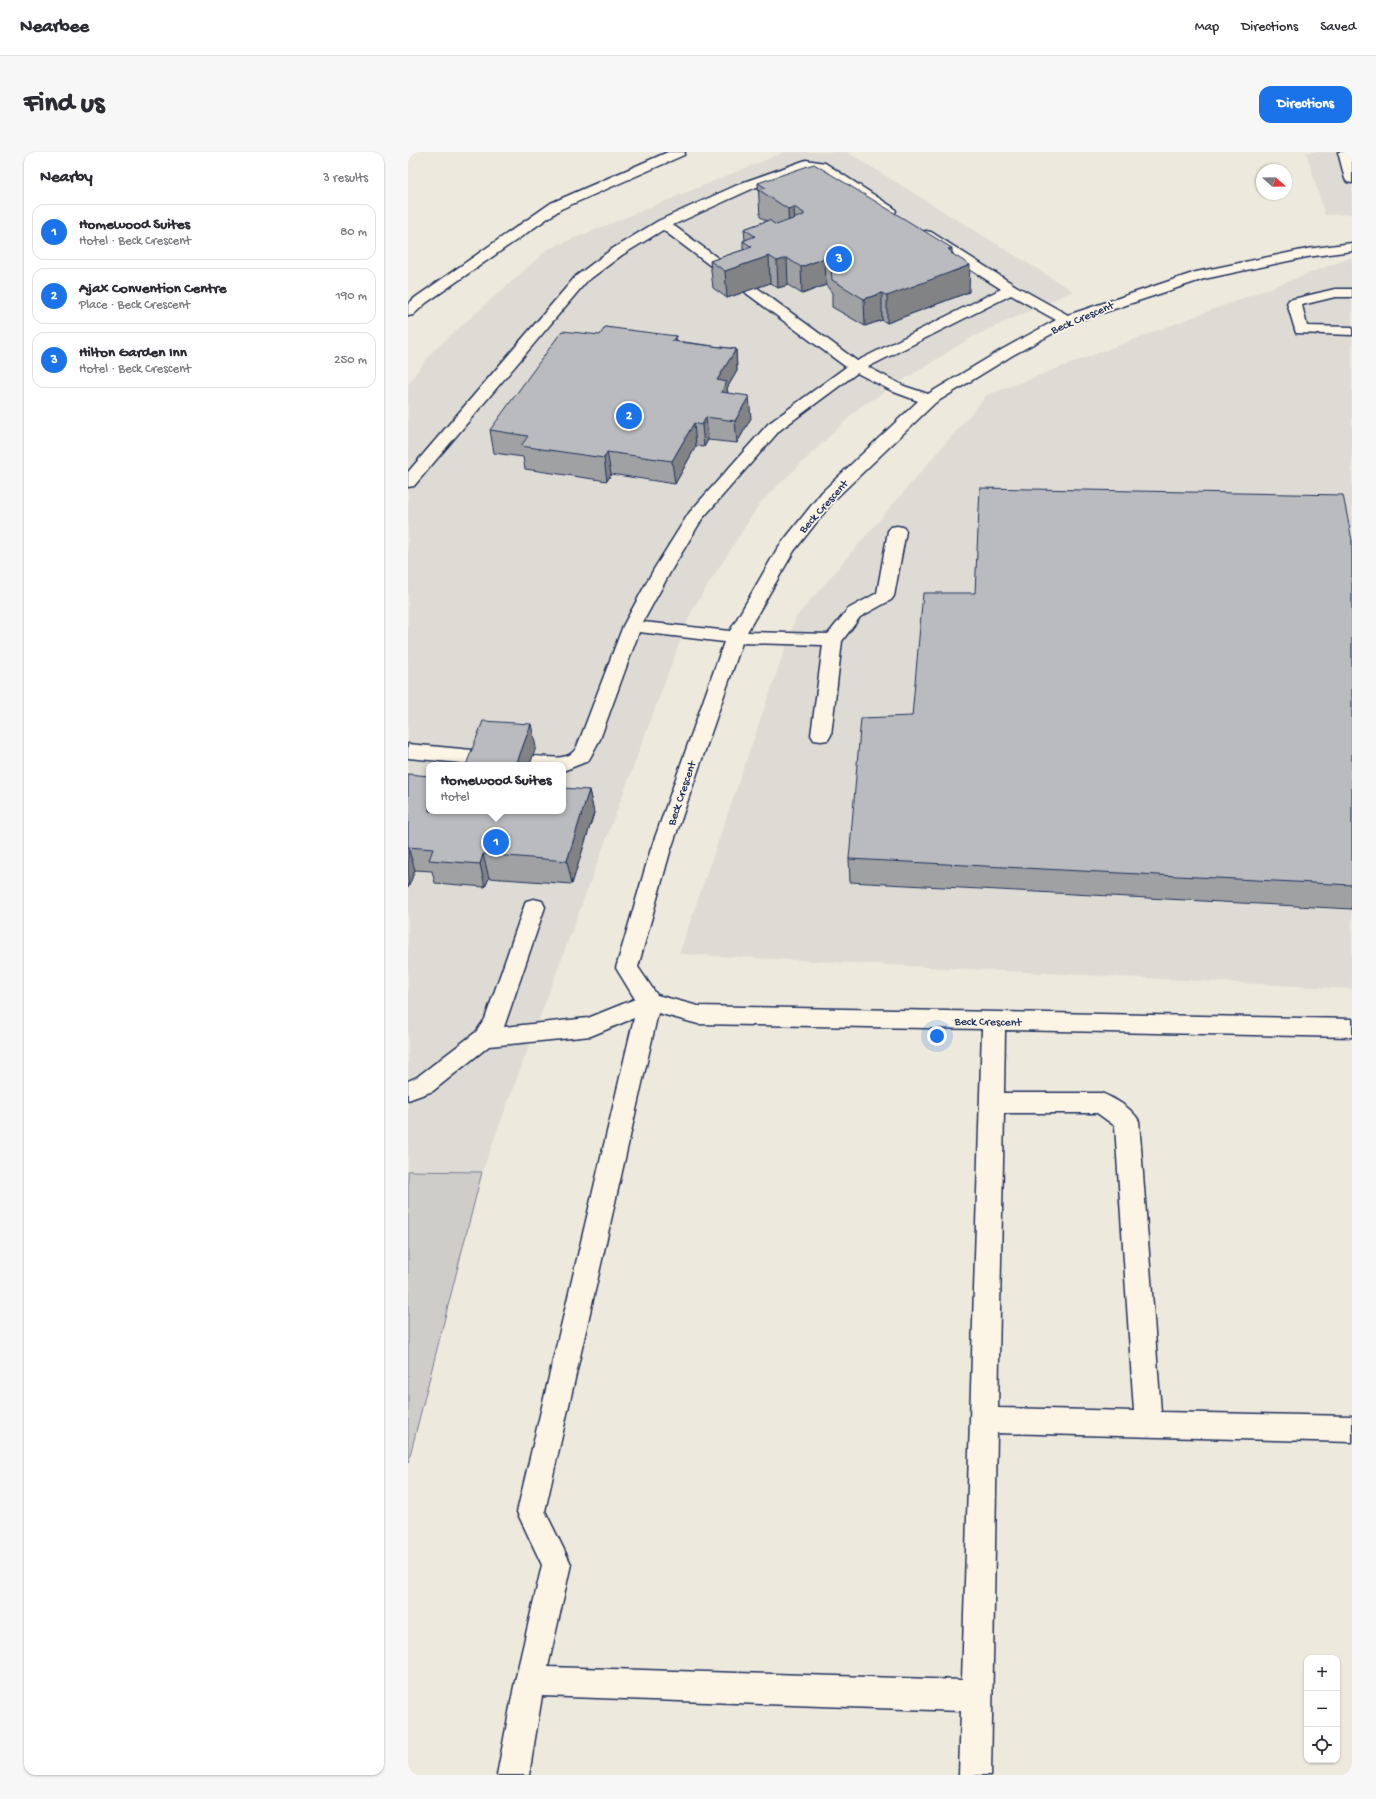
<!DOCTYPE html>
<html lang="en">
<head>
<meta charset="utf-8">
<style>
	body { margin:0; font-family:"Gochi Hand",sans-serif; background:#f7f7f7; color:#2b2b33 }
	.controls { position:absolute; right:12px; bottom:12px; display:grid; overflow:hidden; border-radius:8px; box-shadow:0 1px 3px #0004 }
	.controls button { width:36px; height:36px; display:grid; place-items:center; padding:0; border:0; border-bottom:1px solid #e1e1e2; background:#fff; color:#2b2b33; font:20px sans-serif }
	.compass { position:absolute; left:848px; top:12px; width:36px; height:36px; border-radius:50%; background:#fff; box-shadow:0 1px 3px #0004; rotate:110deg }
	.you { position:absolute; left:529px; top:884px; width:14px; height:14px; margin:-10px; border:3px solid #fff; border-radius:50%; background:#1a73e8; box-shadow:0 0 0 6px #1a73e833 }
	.badge { display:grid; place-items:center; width:26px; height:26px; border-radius:50%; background:#1a73e8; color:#fff; font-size:13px; font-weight:700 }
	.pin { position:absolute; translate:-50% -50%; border:2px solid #fff; box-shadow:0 1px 4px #0006 }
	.popup { position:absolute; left:18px; top:610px; width:140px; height:52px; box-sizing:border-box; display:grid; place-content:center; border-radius:8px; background:#fff; filter:drop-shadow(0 1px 3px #0005); font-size:13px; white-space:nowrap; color:#7c7c81 }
	.popup b { font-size:15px; color:#2b2b33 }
	.popup::after { content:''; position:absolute; left:50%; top:100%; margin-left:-8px; border:8px solid transparent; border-top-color:#fff }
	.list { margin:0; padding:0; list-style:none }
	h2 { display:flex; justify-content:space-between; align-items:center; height:52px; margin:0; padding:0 16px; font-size:17px }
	h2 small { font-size:13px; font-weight:400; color:#7c7c81 }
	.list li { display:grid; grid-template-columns:26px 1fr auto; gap:12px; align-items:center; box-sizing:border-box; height:56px; margin:0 8px 8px; padding:0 8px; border:1px solid #e1e1e2; border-radius:12px }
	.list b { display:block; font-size:15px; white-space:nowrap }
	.list p { margin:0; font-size:13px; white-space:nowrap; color:#7c7c81 }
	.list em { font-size:13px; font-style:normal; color:#7c7c81 }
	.icon { flex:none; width:22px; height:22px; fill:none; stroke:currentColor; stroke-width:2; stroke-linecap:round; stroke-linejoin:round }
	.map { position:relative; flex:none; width:944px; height:1623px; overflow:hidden; border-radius:12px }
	header { display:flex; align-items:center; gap:24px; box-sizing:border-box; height:56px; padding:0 20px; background:#fff; border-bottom:1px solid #e1e1e2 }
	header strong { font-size:19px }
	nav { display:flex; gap:22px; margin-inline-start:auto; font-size:14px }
	.intro { display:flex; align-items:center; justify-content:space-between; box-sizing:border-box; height:96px; padding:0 24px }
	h1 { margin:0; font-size:28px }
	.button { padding:10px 18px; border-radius:12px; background:#1a73e8; color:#fff; font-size:14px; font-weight:700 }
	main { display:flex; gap:24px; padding:0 24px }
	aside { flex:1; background:#fff; border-radius:12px; box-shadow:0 1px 3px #0004 }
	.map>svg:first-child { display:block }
	.built { fill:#dedbd4; fill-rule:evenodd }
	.green { fill:#cfcdca; stroke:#757e94 }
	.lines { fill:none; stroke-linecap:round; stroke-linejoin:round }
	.minor-casing { stroke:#1b2f5e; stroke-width:3 }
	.highway-casing { stroke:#1b2f5e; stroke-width:3 }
	.minor { fill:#fcf5e5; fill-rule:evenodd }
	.highway { fill:#fcf5e5; fill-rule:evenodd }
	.wall { fill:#a0a1a3; stroke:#1b2f5e }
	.shaded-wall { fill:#828385; stroke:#1b2f5e }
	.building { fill:#babbbe; stroke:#1b2f5e }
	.labels { text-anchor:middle; stroke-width:3.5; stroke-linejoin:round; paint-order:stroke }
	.street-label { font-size:12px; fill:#1b2f5e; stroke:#fcf5e5 }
</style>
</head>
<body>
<header>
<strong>Nearbee</strong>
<nav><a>Map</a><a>Directions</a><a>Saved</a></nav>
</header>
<div class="intro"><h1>Find us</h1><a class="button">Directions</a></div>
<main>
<aside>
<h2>Nearby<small>3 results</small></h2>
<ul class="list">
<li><span class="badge">1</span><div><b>Homewood Suites</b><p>Hotel · Beck Crescent</p></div><em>80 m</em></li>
<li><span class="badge">2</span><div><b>Ajax Convention Centre</b><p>Place · Beck Crescent</p></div><em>190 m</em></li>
<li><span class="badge">3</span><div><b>Hilton Garden Inn</b><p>Hotel · Beck Crescent</p></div><em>250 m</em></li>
</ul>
</aside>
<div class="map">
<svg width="944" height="1623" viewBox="0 0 944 1623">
	<rect width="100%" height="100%" fill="#eee9dd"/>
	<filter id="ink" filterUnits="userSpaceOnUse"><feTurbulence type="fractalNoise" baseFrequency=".025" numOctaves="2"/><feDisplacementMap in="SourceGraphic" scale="8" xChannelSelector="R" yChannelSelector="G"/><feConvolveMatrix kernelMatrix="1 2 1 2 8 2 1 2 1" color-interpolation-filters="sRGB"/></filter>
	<g filter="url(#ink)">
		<path class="built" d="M377,0H439L665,139L564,185L451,256L352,351L283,460L74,1020L0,1019V232L24,200L140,97ZM21,613H155V659H21Z
			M898,0H944V62L917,63Z
			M944,105V837L271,802L388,465L579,243Z"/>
		<path class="green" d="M0,1019L74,1020L0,1311Z"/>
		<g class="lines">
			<g class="minor-casing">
				<path id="minor" d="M930,0H942L944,5V31L939,30L937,27Z
					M398,8L417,11L486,56L488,59L486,62H476L408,17L399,16L346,36L265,73L334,124L336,127L334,130H324L255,78L214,103L178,130L6,334L0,335V320L168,124L204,97L250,69L336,30Z
					M518,79L523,80L608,134L660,163L788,120L899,97L944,91V99L899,105L796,127L664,171L605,203L527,251L426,348L386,399L339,480L420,482L440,457L469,441L480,379L483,375L489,374L495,375L498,379L486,444L483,448L452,465L434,489L423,583L420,588L413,589L406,588L403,583L415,493L334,491L262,700L230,815L249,843L290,854L944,867V885L597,878L596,941H693C706,946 724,956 731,969L753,1260L944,1264V1290L589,1281L583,1623H551L553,1559L134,1544L121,1623H89L107,1529L134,1413L109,1360L226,866L183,884L81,894L25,939L0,948V929L9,925L68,880L77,867L118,749L126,747L134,749L137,755L96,875L180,866L227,847L208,816L242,700L316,490L231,480L192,587L183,604L180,609L155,619V613H115L113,610L116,605C131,601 155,612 166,599C169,596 170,591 172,587L215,474L246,417L281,361L360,272L438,215L338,141L336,138L338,135L343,134L348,135L449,209L593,137L513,86L511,83L513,80ZM603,143L648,168L595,197L520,242L496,234L460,215ZM449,221L486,240L510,249L414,340L369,397L322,479L235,470L264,417L294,367L372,278ZM250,861L290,872L574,877L554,1528L140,1515L163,1412L137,1359ZM596,961H689L707,974L726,1259L590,1256Z
					M927,137H944V145H927L894,153L899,174L944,175V183L888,181L879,151L881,148Z
					M0,592L75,599L82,601L85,606L82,611L75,613L0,606Z"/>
			</g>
			<g class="highway-casing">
				<path id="highway" d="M260,0H277L276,3L153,57L18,151L5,163L0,164V152L8,145L143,51Z"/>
			</g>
			<use href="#minor" class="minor"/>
			<use href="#highway" class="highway"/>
		</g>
		<path class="wall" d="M350,31L544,100L561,140L479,171L474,168L457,174L424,155V141L418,133L394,142L380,133L370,136L362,131L319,146L305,136L302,109L335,98V89L337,88L336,77L359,69L352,65Z
			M192,183L268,184V189L328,197L329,219L319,236L320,241L343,266L329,291L300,288L296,295L288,294L267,332L203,322L199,329L117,317L115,305L86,301L82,278Z
			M944,388V757L442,730L441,707L567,441Z
			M0,622L21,659L181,638L186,661L164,732L81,726L77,735L27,731L24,719L7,718L0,736Z"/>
		<path class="shaded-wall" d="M386,55L387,81L381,83L380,57Z
			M544,96V101H545L544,120L562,113L561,140L479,171V144L540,97Z
			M361,104L362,131L319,146L317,119Z
			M379,106L380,133L370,136L369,109Z
			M417,106L418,133L394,142L393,115Z
			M474,141V168L457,174L456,147Z
			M268,184L270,206L264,189Z
			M328,197L329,219L319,236L321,252L315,263L309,228Z
			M341,244L343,266L329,291L327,269Z
			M298,265L300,288L296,295L294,273Z
			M286,271L288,294L267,332L264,309Z
			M199,300L203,322L199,329L196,306Z
			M123,572L128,595L122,613H108Z
			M181,638L186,661L164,732L159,709Z
			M0,695L7,718L0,736Z
			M75,702L81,726L77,735L72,712Z"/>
		<path class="building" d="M406,12L544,96L540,97L545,101H543L562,113L479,144L474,141L456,147L424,128L423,114L417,106L393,115L379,106L369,109L361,104L317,119L302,109L344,95L335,89L347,84L336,77L361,68L368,73L396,63V61L386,55L380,57L351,38L358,36L350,31Z
			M197,175L268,184L264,189L328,197L309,228L319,230L313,240L341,244L327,269L298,265L294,273L286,271L264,309L199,300L196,306L113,294L120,284L82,278L154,179L192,183Z
			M572,336L935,343L944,388V733L441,707L453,566L504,564L515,441H567Z
			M75,569L123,572L108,613H58Z
			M0,622L21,624V659H155V636L181,638L159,709L75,702L72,712L21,708L25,697L0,695Z"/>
	</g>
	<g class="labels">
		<g class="street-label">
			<text transform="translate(674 165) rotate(-23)" y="4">Beck Crescent</text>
			<text transform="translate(415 354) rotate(-48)" y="4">Beck Crescent</text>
			<text transform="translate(273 641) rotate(-71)" y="4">Beck Crescent</text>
			<text transform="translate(580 869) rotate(1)" y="4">Beck Crescent</text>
		</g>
	</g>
</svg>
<div class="controls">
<button>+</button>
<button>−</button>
<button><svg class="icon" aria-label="locate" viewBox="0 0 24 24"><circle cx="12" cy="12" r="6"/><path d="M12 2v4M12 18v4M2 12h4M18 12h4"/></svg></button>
</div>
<svg class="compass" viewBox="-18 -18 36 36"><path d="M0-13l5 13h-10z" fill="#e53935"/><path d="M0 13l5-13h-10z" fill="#7c7c81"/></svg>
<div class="you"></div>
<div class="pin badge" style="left:88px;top:690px">1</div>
<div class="popup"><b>Homewood Suites</b>Hotel</div>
<div class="pin badge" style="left:221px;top:264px">2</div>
<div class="pin badge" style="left:431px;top:107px">3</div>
</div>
</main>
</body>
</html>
